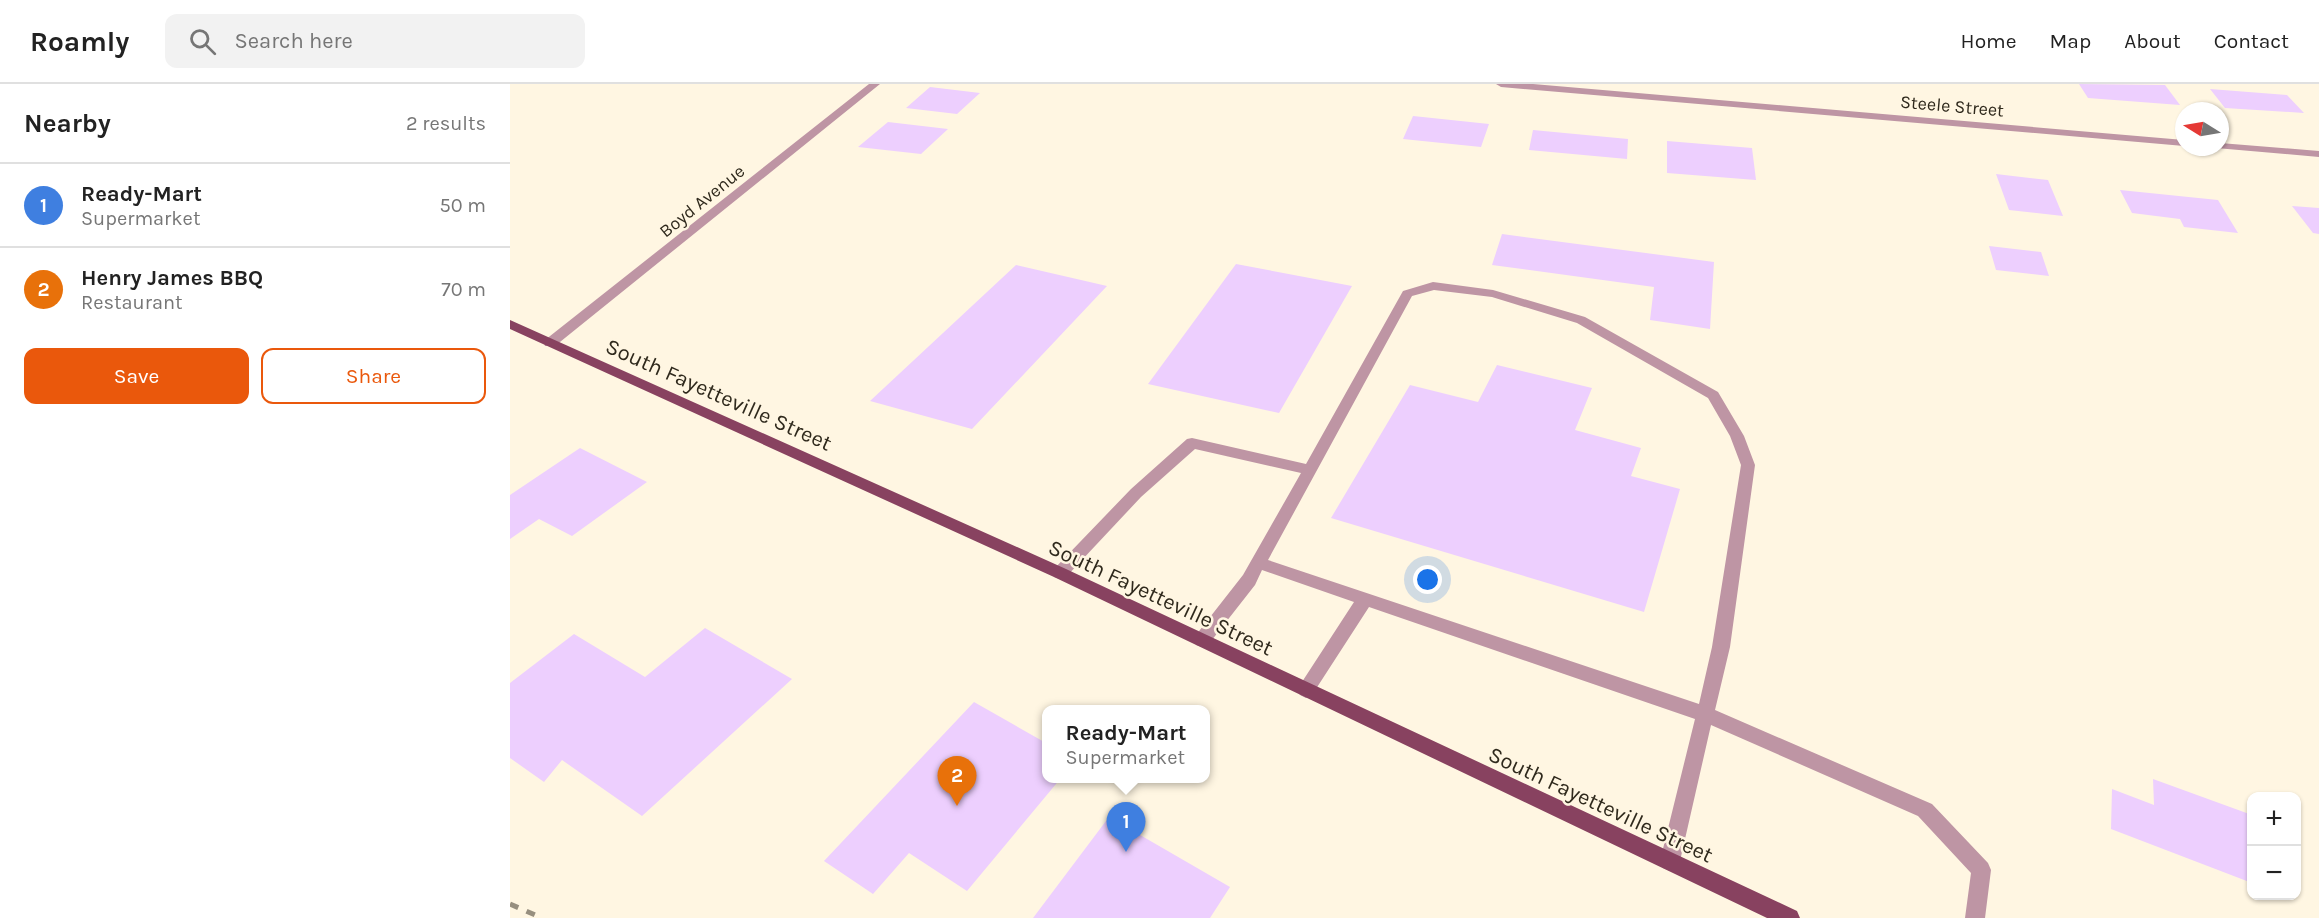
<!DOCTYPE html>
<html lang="en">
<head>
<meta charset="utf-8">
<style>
	body { margin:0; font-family:Karla,sans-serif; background:#f2f2f2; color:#222 }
	.controls { position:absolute; right:18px; bottom:18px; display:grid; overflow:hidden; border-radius:12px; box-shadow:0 2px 4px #0004 }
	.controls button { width:54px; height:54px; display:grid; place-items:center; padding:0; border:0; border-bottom:2px solid #e0e0e0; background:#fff; color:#222; font:30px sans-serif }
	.compass { position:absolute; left:1665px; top:18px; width:54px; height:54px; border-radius:50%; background:#fff; box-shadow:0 2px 4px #0004; rotate:281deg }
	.you { position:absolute; left:918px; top:496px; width:21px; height:21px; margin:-15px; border:4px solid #fff; border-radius:50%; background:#1a73e8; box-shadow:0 0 0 9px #1a73e833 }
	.badge { display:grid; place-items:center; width:39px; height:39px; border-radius:50%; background:#ea580c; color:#fff; font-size:20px; font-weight:700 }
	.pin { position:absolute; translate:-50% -50px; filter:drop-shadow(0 2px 3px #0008) }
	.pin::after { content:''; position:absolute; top:32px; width:21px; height:18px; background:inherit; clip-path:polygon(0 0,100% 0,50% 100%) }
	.popup { position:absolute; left:532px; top:621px; width:168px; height:78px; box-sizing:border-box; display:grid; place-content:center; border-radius:12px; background:#fff; filter:drop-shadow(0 2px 4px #0005); font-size:20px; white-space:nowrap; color:#767676 }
	.popup b { font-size:22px; color:#222 }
	.popup::after { content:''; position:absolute; left:50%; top:100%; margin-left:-12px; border:12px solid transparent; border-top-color:#fff }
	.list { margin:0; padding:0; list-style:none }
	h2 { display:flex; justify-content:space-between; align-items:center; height:78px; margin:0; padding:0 24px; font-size:26px }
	h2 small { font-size:20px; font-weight:400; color:#767676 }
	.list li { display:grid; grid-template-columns:39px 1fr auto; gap:18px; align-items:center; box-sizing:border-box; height:84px; padding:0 24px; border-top:2px solid #e0e0e0 }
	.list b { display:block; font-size:22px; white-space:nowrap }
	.list p { margin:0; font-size:20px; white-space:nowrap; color:#767676 }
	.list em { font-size:20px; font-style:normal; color:#767676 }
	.actions { display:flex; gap:12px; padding:18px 24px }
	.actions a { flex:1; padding:14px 0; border:2px solid #ea580c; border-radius:12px; text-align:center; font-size:21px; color:#ea580c }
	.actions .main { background:#ea580c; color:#fff }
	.icon { flex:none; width:33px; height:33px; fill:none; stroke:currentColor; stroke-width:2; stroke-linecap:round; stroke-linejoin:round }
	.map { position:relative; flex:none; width:1809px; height:834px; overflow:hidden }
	header { display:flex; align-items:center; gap:36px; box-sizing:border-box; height:84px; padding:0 30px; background:#fff; border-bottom:2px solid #e0e0e0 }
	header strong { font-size:28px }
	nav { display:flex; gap:33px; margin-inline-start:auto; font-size:21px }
	.search { width:420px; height:54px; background:#f2f2f2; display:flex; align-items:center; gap:15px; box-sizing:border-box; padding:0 21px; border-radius:12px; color:#767676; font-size:22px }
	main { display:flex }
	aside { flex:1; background:#fff }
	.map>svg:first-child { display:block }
	.building { fill:#edcffe }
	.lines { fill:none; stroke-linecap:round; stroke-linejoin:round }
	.minor { fill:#be95a4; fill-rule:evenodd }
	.major { fill:#884260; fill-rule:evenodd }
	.rail { stroke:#978f7f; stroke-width:5; stroke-dasharray:9 9; stroke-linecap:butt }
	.labels { text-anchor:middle; stroke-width:5; stroke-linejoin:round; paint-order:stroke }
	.far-street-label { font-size:18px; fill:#2f291c; stroke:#fff6e2 }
	.street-label { font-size:22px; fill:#2f291c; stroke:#fff6e2 }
</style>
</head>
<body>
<header>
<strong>Roamly</strong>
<div class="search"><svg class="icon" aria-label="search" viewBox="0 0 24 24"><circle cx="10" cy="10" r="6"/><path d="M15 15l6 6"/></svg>Search here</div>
<nav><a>Home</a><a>Map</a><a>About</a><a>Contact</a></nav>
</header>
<main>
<aside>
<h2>Nearby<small>2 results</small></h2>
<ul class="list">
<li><span class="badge" style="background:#3f7fe0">1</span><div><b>Ready-Mart</b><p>Supermarket</p></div><em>50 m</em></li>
<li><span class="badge" style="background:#e8710a">2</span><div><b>Henry James BBQ</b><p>Restaurant</p></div><em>70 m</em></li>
</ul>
<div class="actions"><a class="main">Save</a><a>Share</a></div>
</aside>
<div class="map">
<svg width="1809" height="834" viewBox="0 0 1809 834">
	<rect width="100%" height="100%" fill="#fff6e2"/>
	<path class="building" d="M1569,0L1655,1L1670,21L1578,14Z
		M420,3L470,9L447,30L396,24Z
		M1700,5L1777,11L1794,29L1715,24Z
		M903,32L979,40L971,63L893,55Z
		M378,38L438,45L411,70L348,63Z
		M1023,46L1118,55L1117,75L1019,66Z
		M1157,57L1242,64L1246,96L1157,89Z
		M1486,90L1538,96L1553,132L1499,126Z
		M1610,106L1708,116L1728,149L1674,143L1670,135L1622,129Z
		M1782,122L1809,124V150L1803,149Z
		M992,150L1204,178L1200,245L1140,236L1144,203L982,181Z
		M1479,162L1531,168L1539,192L1486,186Z
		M726,180L842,202L769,329L638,300Z
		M506,181L597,202L462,345L360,317Z
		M987,281L1082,304L1065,346L1131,364L1121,392L1170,405L1134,528L821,434L900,301L968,318Z
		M70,364L137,398L62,452L29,435L0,455V411Z
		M195,544L282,595L132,732L52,676L34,698L0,674V599L64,550L135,593Z
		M464,618L536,659V694H551L457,807L399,769L363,810L314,777Z
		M1643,695L1742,731V799L1601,745L1602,705L1644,721Z
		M599,733L720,803L700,834H523Z"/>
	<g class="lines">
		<path class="minor" d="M359,0H370L45,262H35L34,259L35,256Z
			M986,0H1023L1674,56V62L991,3Z
			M1710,59L1809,67V73L1706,64L1710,63Z
			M923,198L983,206L1075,233L1208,308L1234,352L1245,381L1220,563L1205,626L1422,720L1478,779L1481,786L1475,834H1455L1461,789L1408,732L1201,641L1170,777L1167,784L1160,787L1153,784L1150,777L1185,635L859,523L802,611L796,614L790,611L787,606L790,601L844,518L752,486L745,501L698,561L692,563L686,561L684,556L686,551L733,491L791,389L685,365L631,413L556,493L550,495L544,493L542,489L544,485L621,405L677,355L682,354L796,380L893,207ZM924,206L982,213L1067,239L1198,314L1220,352L1231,381L1202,563L1189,620L758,476L902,212Z"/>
		<path class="major" d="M0,236L556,485L1287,827L1290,834H1257L544,493L0,245Z"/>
		<path class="rail" d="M0,820L32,834"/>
	</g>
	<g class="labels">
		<g class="far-street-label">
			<text transform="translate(1442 22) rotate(5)" y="6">Steele Street</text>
			<text transform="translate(192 117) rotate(-39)" y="6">Boyd Avenue</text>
		</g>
		<g class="street-label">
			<text transform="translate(209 310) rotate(24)" y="8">South Fayetteville Street</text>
			<text transform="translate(651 513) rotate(25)" y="8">South Fayetteville Street</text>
			<text transform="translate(1091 720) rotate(25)" y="8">South Fayetteville Street</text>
		</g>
	</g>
</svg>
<div class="controls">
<button>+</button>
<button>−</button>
</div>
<svg class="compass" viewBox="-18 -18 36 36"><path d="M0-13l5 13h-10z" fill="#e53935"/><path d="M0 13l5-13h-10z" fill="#767676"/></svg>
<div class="you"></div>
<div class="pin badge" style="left:616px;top:768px;background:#3f7fe0">1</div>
<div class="popup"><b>Ready-Mart</b>Supermarket</div>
<div class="pin badge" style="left:447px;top:722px;background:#e8710a">2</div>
</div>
</main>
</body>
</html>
